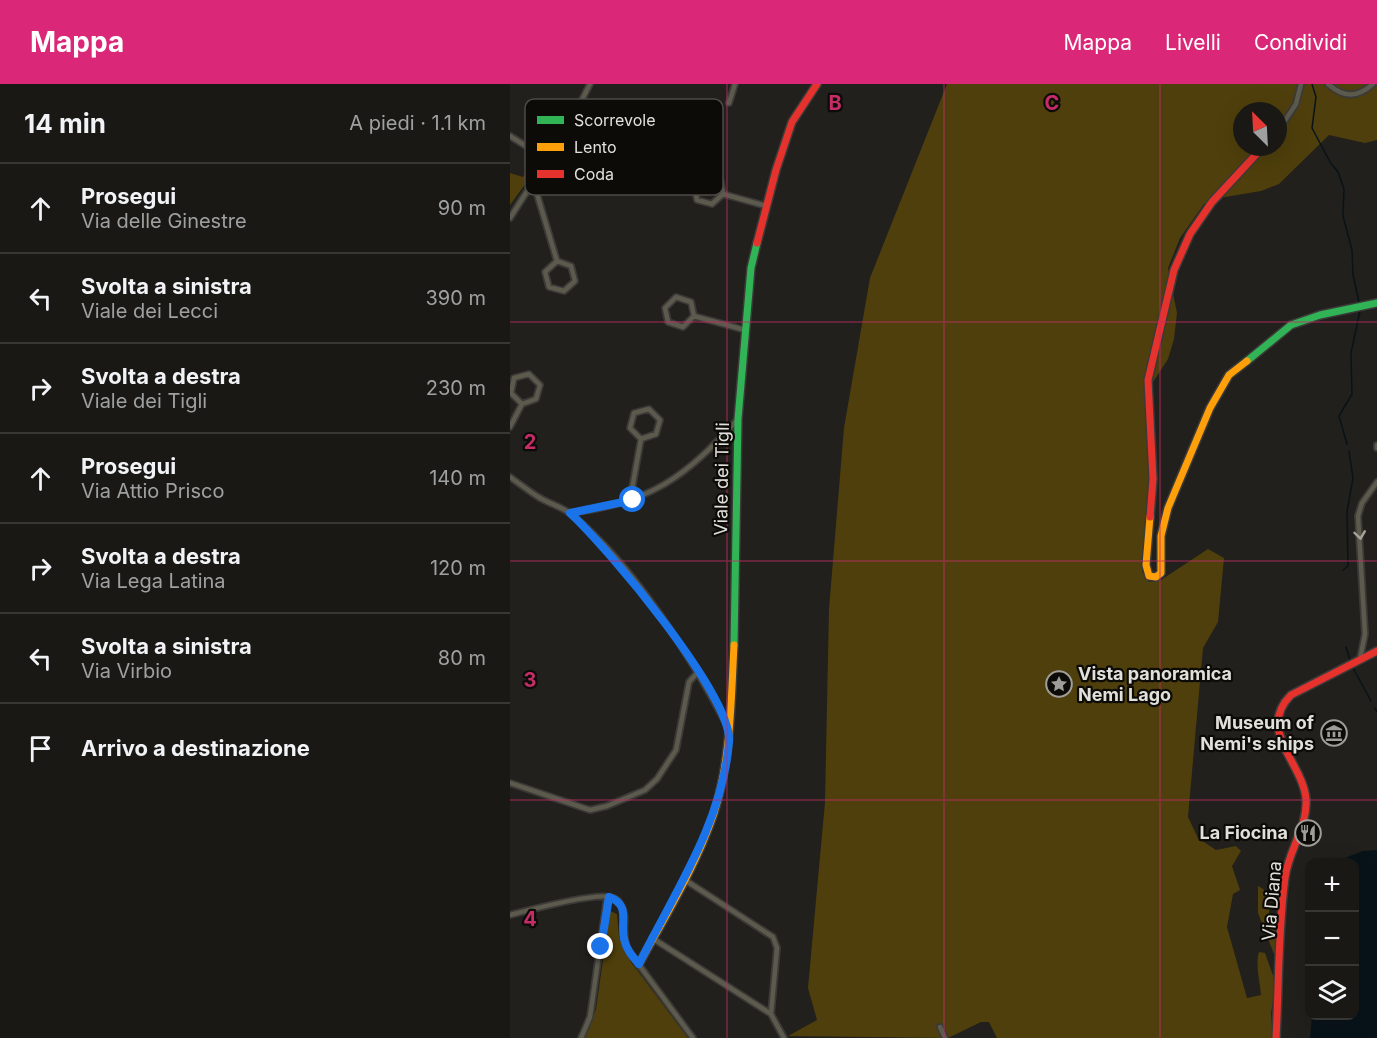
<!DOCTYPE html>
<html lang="it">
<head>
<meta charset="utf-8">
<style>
	body { margin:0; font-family:Inter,sans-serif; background:#262522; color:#f1f3f6 }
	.controls { position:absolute; right:18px; bottom:18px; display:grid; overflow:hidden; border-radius:12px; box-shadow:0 6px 24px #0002 }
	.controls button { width:54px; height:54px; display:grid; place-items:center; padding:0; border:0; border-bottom:2px solid #373734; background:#191815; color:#f1f3f6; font:30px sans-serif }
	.compass { position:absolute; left:723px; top:18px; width:54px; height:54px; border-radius:50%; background:#191815; box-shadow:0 6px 24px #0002; rotate:336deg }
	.stop { position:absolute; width:18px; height:18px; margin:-14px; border:4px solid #1a73e8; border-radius:50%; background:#fff }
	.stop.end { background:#1a73e8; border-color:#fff; box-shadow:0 2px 6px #0008 }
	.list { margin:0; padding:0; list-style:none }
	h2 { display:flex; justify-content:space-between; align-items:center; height:78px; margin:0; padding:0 24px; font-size:26px }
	h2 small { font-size:20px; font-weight:400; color:#9fa0a0 }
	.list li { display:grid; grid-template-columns:39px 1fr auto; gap:18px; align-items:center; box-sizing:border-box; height:90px; padding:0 24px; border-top:2px solid #373734 }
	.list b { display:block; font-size:22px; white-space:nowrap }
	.list p { margin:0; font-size:20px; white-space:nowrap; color:#9fa0a0 }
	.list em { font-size:20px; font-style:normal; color:#9fa0a0 }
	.icon { flex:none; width:33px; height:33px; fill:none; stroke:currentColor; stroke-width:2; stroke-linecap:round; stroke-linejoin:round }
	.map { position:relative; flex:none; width:867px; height:954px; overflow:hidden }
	header { display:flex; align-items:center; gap:36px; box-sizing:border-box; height:84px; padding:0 30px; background:#db2777; color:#fff }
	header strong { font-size:28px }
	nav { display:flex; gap:33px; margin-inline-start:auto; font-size:21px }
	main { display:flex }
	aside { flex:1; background:#191815 }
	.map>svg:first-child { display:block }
	.green { fill:#4f3f0c; fill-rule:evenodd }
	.water { fill:#081319 }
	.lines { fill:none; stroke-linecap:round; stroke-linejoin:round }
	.stream { stroke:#081319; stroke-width:1.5 }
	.street-casing { stroke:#3b3a38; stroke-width:8 }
	.fast-casing { stroke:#3b3a38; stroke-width:10 }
	.slow-casing { stroke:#3b3a38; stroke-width:10 }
	.jam-casing { stroke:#3b3a38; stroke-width:10 }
	.street { stroke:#5c594d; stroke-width:4.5 }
	.fast { stroke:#30b455; stroke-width:7 }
	.slow { stroke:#ff9f0a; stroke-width:7 }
	.jam { stroke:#e5322d; stroke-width:7 }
	.oneway { stroke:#a6a39b }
	.route { stroke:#1a73e8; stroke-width:8 }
	.grid { fill:none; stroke:#c52c68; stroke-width:1.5; stroke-opacity:0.55 }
	.labels { text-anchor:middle; stroke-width:4.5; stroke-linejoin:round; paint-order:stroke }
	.street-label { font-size:18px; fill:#e2e0db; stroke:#0c0b07 }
	.poi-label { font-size:18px; font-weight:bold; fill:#e2e0db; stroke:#0c0b07; text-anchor:end }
	.key { fill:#0c0b07; stroke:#4c4b47; stroke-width:1.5 }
	.key-label { font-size:16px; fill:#e2e0db }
	.grid-label { font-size:20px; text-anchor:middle; font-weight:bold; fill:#c52c68; stroke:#0c0b07; stroke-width:4.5; stroke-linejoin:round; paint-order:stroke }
</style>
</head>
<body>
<header>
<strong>Mappa</strong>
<nav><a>Mappa</a><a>Livelli</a><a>Condividi</a></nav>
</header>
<main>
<aside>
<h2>14 min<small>A piedi · 1.1 km</small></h2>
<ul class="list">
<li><svg class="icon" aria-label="ahead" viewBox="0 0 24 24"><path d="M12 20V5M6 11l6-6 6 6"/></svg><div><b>Prosegui</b><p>Via delle Ginestre</p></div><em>90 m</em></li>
<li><svg class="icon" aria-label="left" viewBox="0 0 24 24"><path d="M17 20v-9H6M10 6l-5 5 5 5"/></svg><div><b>Svolta a sinistra</b><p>Viale dei Lecci</p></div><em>390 m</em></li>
<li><svg class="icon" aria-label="right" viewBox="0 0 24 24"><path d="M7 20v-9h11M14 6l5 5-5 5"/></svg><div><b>Svolta a destra</b><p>Viale dei Tigli</p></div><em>230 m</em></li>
<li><svg class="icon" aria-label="ahead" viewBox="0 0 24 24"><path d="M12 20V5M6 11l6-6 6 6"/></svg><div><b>Prosegui</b><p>Via Attio Prisco</p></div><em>140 m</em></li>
<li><svg class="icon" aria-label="right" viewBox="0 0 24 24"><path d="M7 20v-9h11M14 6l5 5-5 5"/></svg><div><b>Svolta a destra</b><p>Via Lega Latina</p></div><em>120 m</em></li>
<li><svg class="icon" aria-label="left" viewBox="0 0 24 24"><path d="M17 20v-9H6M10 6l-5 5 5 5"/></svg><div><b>Svolta a sinistra</b><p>Via Virbio</p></div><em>80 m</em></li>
<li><svg class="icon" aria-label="arrive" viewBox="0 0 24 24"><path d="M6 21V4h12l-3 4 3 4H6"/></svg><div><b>Arrivo a destinazione</b></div></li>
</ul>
</aside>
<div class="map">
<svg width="867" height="954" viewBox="0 0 867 954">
	<rect width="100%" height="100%" fill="#21201c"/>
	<path class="green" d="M437,0H867V56L855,59L819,51L769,100L751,107L709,114L694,120L670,154L658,184L667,229L664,255L658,275L634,312L639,355L638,443L632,488L639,498L651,496L698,465L714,474L708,538L693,564L678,733L688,754L706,766L726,762L731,767L722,782L730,806L723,810L717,843L737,914L751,911C750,897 745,881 749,868L755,869L766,900L761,929L763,954H487L479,938H471L438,954L278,952L307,936L298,904L315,718L319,525L334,344L360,194ZM732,27H768V63H732Z
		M25,72L32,77L0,121V89L13,93Z
		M748,802C761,807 761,825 757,837L769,852L768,866L764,870L748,829Z
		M100,827L107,830L109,853L121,878L178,954H75L86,925Z"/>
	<path class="water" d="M867,766V954H800L802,932H844V778H833L832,775L853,767Z"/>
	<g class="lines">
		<path class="stream" d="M802,0L806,13L802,44L820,78L828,88L834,105L833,132L842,166L843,191L849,218
			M837,360L829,332L842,310L841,269L850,227
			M833,486L838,482L837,428L843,394L839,367
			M836,563L840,576
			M843,584L861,617
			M865,624L867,628"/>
		<g class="street-casing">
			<path id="street" d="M818,0C834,14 847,14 863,0
				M219,19L225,0
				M768,47L786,20L791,0
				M0,52L38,76L74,69
				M85,58L100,63L103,78L92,88L77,84L74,69Z
				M195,91L210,95L213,110L202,120L187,116L184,101Z
				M24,100L47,177
				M213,110L256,122
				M0,134L57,45L80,0
				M47,177L61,182L65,197L54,207L39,203L35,188Z
				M166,213L181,218L184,232L173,243L158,238L155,224Z
				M184,232L235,246
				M19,290L30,301L26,315L12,320L1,309L4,294Z
				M139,325L150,336L146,350L131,355L120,344L124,329Z
				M0,343L12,320
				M867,361V364
				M0,393C10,400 20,408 30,414C40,420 53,423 62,431C124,481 181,573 218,643
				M120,416L131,355
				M60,429C140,419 175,394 228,335
				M850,575L855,550L848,432L852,419L867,398
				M0,699L80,726L97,722L135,706L147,695L166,666L179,598L188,588
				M175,796L263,853L267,864L261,930
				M0,831C19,826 83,809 100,813C105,814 109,817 111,821C119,833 110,850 118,866L183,954
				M142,854L261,930L274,954
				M430,943L435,954
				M71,954L80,933L97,813"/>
		</g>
		<g class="fast-casing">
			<path id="fast" d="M737,277L781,241L810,231L867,219
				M224,561L228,335L241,184L247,159"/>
		</g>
		<g class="slow-casing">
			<path id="slow" d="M640,433L636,481L639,492L646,493L651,489V452L658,424L700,324L719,291L737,277
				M129,880C156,831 186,782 204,729C221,675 221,617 224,561"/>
		</g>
		<g class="jam-casing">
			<path id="jam" d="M247,159L266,86L282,38L307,0
				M640,433L643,395L638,296L664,186L680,150L702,118L753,63
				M766,954C769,901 768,846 775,794C778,767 798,743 796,715C793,679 746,646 781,611L867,567"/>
		</g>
		<use href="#street" class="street"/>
		<use href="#fast" class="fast"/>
		<use href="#slow" class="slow"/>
		<use href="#jam" class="jam"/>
	</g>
	<defs><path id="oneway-chevron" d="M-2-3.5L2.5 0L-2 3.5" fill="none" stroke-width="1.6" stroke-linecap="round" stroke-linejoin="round" transform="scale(1.5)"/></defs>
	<use class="oneway" href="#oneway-chevron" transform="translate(850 451) rotate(82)"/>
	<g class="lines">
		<path class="route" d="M91,863L99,813C121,821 110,838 114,855C116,865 122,872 129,880C164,809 212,740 219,658C223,612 96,462 60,429L123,416"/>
	</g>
	<path class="grid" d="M217,0V954M434,0V954M650,0V954M0,238H867M0,477H867M0,716H867"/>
	<defs>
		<g id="sight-ring" transform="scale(1.35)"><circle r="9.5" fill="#0c0b07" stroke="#9e9d98" stroke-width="1.5"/><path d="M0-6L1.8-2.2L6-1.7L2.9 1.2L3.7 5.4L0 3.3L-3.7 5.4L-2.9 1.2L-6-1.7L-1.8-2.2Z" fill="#9e9d98"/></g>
		<g id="museum-ring" transform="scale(1.35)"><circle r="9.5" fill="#0c0b07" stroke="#9e9d98" stroke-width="1.5"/><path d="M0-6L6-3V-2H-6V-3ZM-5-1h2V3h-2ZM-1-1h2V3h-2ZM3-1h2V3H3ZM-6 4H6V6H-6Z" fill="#9e9d98"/></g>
		<g id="restaurant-ring" transform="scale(1.35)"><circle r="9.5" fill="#0c0b07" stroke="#9e9d98" stroke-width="1.5"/><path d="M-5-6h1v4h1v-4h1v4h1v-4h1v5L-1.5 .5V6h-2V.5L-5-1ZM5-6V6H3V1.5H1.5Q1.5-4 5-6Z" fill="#9e9d98"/></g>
	</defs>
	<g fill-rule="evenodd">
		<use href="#sight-ring" x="549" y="600"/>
		<use href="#museum-ring" x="824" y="649"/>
		<use href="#restaurant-ring" x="798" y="749"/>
	</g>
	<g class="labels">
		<g class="street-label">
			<text transform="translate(212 395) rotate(-89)" y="6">Viale dei Tigli</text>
			<text transform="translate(762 817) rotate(-85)" y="6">Via Diana</text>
		</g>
		<g class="poi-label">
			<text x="568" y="596" text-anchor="start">Vista panoramica<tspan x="568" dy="21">Nemi Lago</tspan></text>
			<text x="804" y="645">Museum of<tspan x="804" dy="21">Nemi's ships</tspan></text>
			<text x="778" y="755">La Fiocina</text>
		</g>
	</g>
	<rect x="15" y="15" width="198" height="96" rx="9" class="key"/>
	<rect x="27" y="32" width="27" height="8" fill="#30b455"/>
	<rect x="27" y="59" width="27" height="8" fill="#ff9f0a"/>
	<rect x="27" y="86" width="27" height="8" fill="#e5322d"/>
	<g class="key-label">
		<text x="64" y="42">Scorrevole</text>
		<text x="64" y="69">Lento</text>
		<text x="64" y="96">Coda</text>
	</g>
	<g class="grid-label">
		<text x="325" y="26">B</text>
		<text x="542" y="26">C</text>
		<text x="20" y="365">2</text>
		<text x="20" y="603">3</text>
		<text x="20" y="842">4</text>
	</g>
</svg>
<div class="controls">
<button>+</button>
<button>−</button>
<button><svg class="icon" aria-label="layers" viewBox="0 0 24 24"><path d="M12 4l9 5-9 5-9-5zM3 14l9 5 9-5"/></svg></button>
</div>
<svg class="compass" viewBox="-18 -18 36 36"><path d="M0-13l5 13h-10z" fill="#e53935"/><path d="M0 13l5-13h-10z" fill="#9fa0a0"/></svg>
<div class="stop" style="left:123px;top:416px"></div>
<div class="stop end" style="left:91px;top:863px"></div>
</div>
</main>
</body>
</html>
